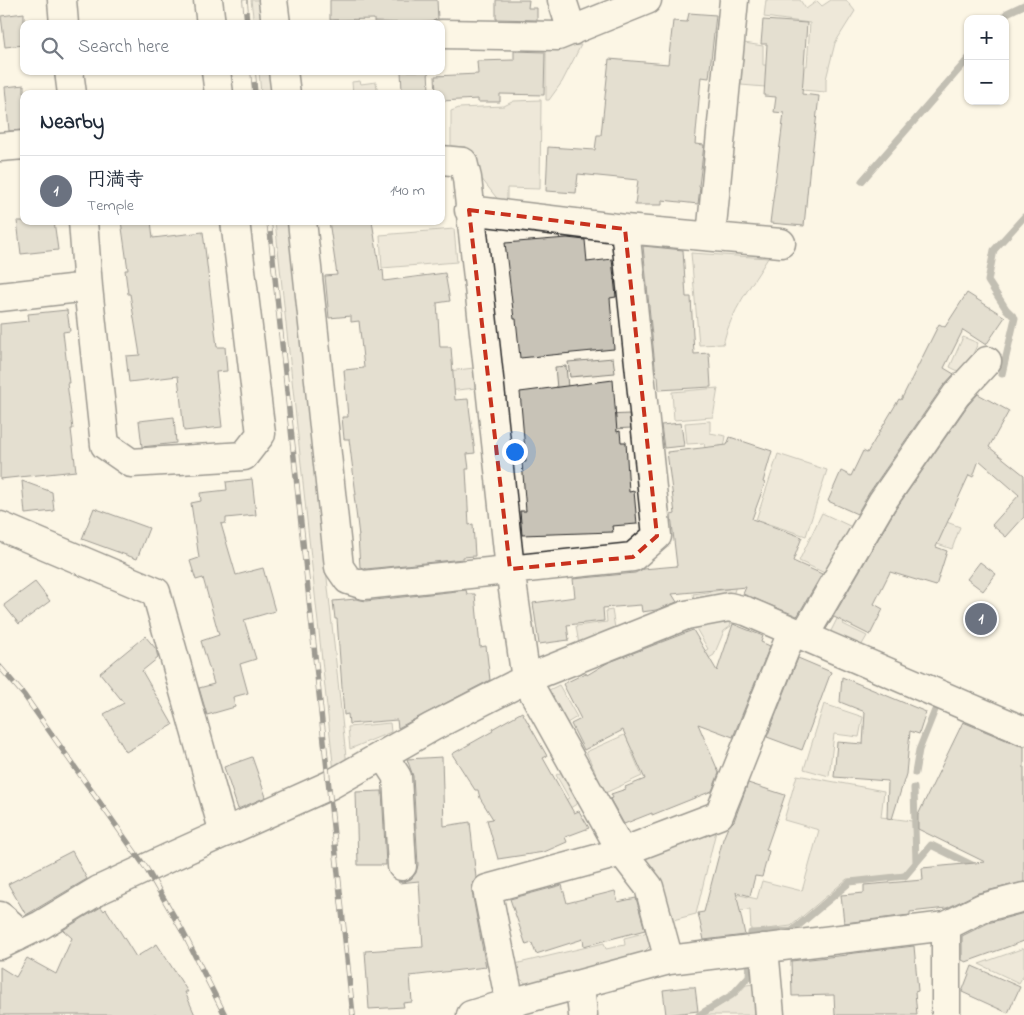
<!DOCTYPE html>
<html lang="en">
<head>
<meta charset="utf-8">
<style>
	body { margin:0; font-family:"Indie Flower","Klee One",sans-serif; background:#f6f6f7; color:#1f2937 }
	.controls { position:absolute; right:15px; top:15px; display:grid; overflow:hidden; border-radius:10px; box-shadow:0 1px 4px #0004 }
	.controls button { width:45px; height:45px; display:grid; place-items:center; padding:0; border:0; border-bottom:1px solid #e0e1e3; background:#fff; color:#1f2937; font:25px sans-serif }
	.you { position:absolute; left:514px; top:451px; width:18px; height:18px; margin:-12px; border:4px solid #fff; border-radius:50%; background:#1a73e8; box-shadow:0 0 0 8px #1a73e833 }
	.badge { display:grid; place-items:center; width:32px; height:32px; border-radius:50%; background:#2563eb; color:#fff; font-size:16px; font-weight:700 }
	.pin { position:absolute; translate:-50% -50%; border:2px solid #fff; box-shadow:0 1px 5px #0006 }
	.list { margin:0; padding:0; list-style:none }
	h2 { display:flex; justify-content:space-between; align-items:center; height:65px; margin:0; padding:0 20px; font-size:21px }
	h2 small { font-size:16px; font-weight:400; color:#747a83 }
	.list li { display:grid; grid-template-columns:32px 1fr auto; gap:15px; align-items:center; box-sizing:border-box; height:70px; padding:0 20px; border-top:1px solid #e0e1e3 }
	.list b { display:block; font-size:19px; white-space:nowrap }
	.list p { margin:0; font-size:16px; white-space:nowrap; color:#747a83 }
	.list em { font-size:16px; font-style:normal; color:#747a83 }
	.icon { flex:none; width:28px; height:28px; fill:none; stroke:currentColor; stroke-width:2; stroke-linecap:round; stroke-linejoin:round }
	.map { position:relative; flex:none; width:1024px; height:1015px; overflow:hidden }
	.search { position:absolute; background:#fff; box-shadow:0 1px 4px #0004; left:20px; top:20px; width:425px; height:55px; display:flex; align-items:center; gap:12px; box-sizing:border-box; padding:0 18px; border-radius:10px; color:#747a83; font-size:19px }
	.panel { position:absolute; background:#fff; box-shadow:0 1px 4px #0004; left:20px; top:90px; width:425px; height:135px; border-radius:10px }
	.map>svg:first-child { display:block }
	.green { fill:#ded8ca; stroke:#84827a }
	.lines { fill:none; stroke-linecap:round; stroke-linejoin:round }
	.stream { stroke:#7d7b74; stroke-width:7 }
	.building { fill:#c8c3b7; stroke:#2b2b2b }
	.minor-casing { stroke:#2b2b2b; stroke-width:31 }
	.minor { stroke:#fcf5e5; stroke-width:28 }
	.rail-casing { stroke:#2b2b2b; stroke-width:5.5 }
	.rail { stroke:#fcf5e5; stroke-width:4; stroke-dasharray:11; stroke-linecap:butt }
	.marked { fill:none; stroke:#c8321e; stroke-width:4; stroke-dasharray:10 6; stroke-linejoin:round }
</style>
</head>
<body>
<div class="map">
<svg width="1024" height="1015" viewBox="0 0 1024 1015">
	<rect width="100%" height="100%" fill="#fcf5e5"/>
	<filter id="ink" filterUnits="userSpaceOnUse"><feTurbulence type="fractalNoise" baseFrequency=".02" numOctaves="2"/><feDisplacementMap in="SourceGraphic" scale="10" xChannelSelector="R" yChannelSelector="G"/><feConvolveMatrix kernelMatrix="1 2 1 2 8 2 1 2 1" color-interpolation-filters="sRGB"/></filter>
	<g filter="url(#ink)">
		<path class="green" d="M251,0H265L268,24H254Z
			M766,0H800L806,9L817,1L822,6L831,0H846L855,11L835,43L826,79V92L741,85L744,43L763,46V65L807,66L810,23L764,17Z
			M581,45L562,82L549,100H546V48Z
			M259,71H273L275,94H261Z
			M360,81L361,84L376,82L378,94H353L352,82Z
			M541,100L540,189L507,188V206H503L481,178L477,156L467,147L451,146V111L459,108L504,106L514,101Z
			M275,221H289L347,766L334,772Z
			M454,229L457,262L382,268L380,235Z
			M691,253L768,258C751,286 731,311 723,344L699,345Z
			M963,337L978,343L964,374L950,367Z
			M613,358L615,373L570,377L568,362Z
			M566,366L570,409L559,410L555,367Z
			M474,368L476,388L409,395L407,376Z
			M718,388L713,417L674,420L672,392Z
			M630,414L631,428L579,431L606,415Z
			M710,421V433L726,436L719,478L713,494L704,443L687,444L685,423Z
			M778,454L827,470L806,536L756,520Z
			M917,511L960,527L952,549L920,538Z
			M822,513L852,527L829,575L799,561Z
			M744,558L732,599L695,603L693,594L729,589L725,561Z
			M612,610L615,628L579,645L576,626L607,622L606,611Z
			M728,616L731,626L724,631L714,655L692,668L688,661L708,649L694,625Z
			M838,617L844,621L843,624L867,636L860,648L830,633Z
			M559,685L577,717L567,723L549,690Z
			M824,704L863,717L859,737L834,734L829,776L804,769Z
			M390,723L391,732L350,749L348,727Z
			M638,729L644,744L631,750L642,776L605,793L586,752Z
			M562,772L580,802L557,816L548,810L569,798L556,775Z
			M797,775L884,791L881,817L912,821L914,863L904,873L875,878L847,879L791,926L751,931L750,910L729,912L710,888L757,899L762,881L802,891L819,830L784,820Z
			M717,827L696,914L673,920L645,856Z
			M648,932L651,945L640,956L528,985L518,977L515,964L604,943L606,949L625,945L624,938Z
			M1024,948V974L1019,983L979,964Z
			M754,984L755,1015H705L738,994L746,985Z"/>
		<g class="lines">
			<path class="stream" d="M1002,19L1007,13L1024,5
				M862,181L968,59
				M1002,374L1015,318L1006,309L988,281L994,250L1024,217
				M915,773L919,750L937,705
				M914,788L916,863
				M750,944L751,933L792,931L850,882L905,876L931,845L976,867
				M699,1015L732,995L749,976L750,955"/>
		</g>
		<path class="building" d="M330,0H437L438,19L431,22L409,23L374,22V19L330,20Z
			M496,0H529L528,8H537V20L496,19Z
			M24,13V45L5,47L1,16Z
			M689,13L716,15L709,78L701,77L695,144L704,145L699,186L700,187L698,204L662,200V205H635L638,180L578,174L576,193L546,191L548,147L595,150L597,135H601L609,59L668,64L673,21L687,22Z
			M763,20L807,23L802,94L819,96L811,164H810L804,226L770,223L784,113L774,112L776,97L764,96L767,44H761Z
			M514,51L545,52L544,95L500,94V102H478V99L441,101V94H436L435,76L478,74L477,61L514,60Z
			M401,71H428L429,90L402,91Z
			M24,85V130L9,131L5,87Z
			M17,221H54L58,250L21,254Z
			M121,221H151L153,238L203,232L217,347H225L227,371L216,372L222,427L184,431L178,376L129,382L126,356L140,355L130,294H128L125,270H128Z
			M329,221H372L380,271L383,270L384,281L445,273L450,301L437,303L440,347H451L455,400L468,399L475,453L467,454L469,469H466L469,525L473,524L475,556L463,557V559L366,569L360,567L358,536H359L354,495H356L349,439H344L342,417H348L344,370L364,368L359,321L351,322V316L329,318L325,276L337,275Z
			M567,238L585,240L587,262L612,259L616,297L610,298L614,349L520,358L516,319H514L505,243Z
			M643,246L683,250L686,297H691L694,354L709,353L711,387L659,390L658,376H656Z
			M967,293L1005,317L986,345L963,330L944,368L954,374L943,386L869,493L857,514L828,501L841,471L851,476L863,451L867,453L899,399L901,400L939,324L945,327Z
			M67,310L70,331L63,332L69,383H67L73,429H71L76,471L0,479V324L29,321L28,314Z
			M613,380L617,432L620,431L621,442H626L629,492L634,491L637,524L612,526L613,532L522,535L520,511H526L522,462H526L520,392Z
			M978,394L1009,411L989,447L1024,475V517L1006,537L992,525L1019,495L979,460L973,477L969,475L936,547L947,551L936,586L890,572L874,604L883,609L870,635L834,617L826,629L895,510L968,405Z
			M174,417L176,443L142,447L139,421Z
			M681,423L684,446L664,448L661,425Z
			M730,437L772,451L763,482L765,483L752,519L802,537L793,561L822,574L798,615L797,616L743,594L746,587L672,594L677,602L656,610L642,612L641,605L603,608L604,621L567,625L569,640L539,644L533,603L575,597L573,579L635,573L643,569L677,566L671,515L675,514L667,452L727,445Z
			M252,479L256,515L226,518V523L221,524L236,575L263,568L275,611L244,620L256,659L240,664L248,693L233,697L235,707L207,715L199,688L214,684L201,641L219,635L203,578L196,580L190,561L199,558L191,503L201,501L200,493L227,490L226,482Z
			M22,481L52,492L54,511L25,514Z
			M94,508L149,528L137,559L82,539Z
			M980,562L996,574L983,591L967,579Z
			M35,582L50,601L19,624L4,605Z
			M466,590L467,594H475L480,647L486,646L490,680L398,728L397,720L349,724L348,714L344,715L337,619H335L333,601L356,599L366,601Z
			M733,624L763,636L761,642L770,646L733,737L698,724L719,773L712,791L652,815V813L624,824L610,799L613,798L611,794L626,789L625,787L645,779L623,730L584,750L571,724L581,719L563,684L586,673L587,675L607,663L693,630L717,671Z
			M145,636L156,649L158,658L142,671L173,725L126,752L104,714L124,703L100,673Z
			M798,658L831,672L802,750L767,737Z
			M842,677L926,712L919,734L910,731L906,774L892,819L887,818L888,781L834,777L837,742L863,744L865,712L840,702Z
			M522,712L547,756L543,758L574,813L579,811L589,828L565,837L567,842L544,852L498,859L487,820L493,819L480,798L478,790H475L452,754L493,731L492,729Z
			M963,722L1018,745L1024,746V882L978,893L947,908L910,912V915L844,923L841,895L864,893V885L923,880L922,868L985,862L918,829V815Z
			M252,757L266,797L238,809L224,767Z
			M442,757L444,826L470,822L476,878L472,885V892L486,967L410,976L412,1002L403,1003L404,1007L369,1009L365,951L423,947L419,881L399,883L398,881L403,882L411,879L416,873L418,865L413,776L407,759Z
			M748,783L785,795L766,850L769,851L762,877L755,876L750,896L736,892L745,935L704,940L698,913L704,912L723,839L728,827L734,821Z
			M382,791L386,865H358L356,792Z
			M72,851L87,879L26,915L8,884Z
			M562,885L567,903L615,891L618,902L636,898L645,930L584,946L583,939L536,954L532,943L526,945L510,899Z
			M101,907L104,911L106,909L136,957L157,944L188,992H185L195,1015H0V967L16,977L27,958L56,974L72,938L63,930Z
			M1024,913V941L966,962L962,960V936L988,923Z
			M914,946L918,991L915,992L917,1015H835L834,995L792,996L791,961L847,955V954Z
			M972,966L1020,987L1008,1013L962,992Z
			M688,987H695L698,1011L666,1015L663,990Z"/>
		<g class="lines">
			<g class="minor-casing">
				<path id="minor" d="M62,0L64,24
					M208,0L211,24
					M273,0L276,24
					M562,0L572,31
					M441,34L558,36L647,0
					M69,71L72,94
					M216,71L219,94
					M283,71L286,94
					M0,147L24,145
					M441,160L463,162L467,178L510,569L526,679L622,852L649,887L669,960
					M469,210L625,229L781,243
					M302,221L339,567L348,580L364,585L633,557L657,536L625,229
					M711,236L734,0
					M88,287L105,445L131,463L244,456L261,434L235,221
					M0,297L88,287L83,221
					M0,526L156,592L224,833
					M804,636L882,502L956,395L987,361
					M383,755L397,777L402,866
					M0,916L11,925L17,937
					M946,926V1015
					M0,945L41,925L99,890L168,858L330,785L432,727L526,679L686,615L729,607L746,611L1024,731
					M764,948L770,1015
					M580,985L583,1015
					M510,1003L487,889L622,852L719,815L792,632
					M471,1015L510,1003L669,960L946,926L982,908L1024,897"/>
			</g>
			<use href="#minor" class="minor"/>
			<g class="rail-casing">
				<path id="rail" d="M245,0L247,24
					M253,71L255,94
					M269,221L353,1015
					M0,667L24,695L146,868L183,932L225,1015"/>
			</g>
			<use href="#rail" class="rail"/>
		</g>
	</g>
	<path d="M0 0H1024V1015H0ZM469,210L625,229L657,536L633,557L510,569Z" fill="#fcf5e5" fill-opacity=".55" fill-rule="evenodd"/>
	<path class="marked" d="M469,210L625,229L657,536L633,557L510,569Z"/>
</svg>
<div class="controls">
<button>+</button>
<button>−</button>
</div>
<div class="you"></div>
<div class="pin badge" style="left:981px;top:619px;background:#6b7280">1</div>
<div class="search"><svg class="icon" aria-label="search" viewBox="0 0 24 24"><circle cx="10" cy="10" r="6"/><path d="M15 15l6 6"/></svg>Search here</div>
<section class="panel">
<h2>Nearby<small></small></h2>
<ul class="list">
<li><span class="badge" style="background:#6b7280">1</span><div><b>円満寺</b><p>Temple</p></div><em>140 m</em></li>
</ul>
</section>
</div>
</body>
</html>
